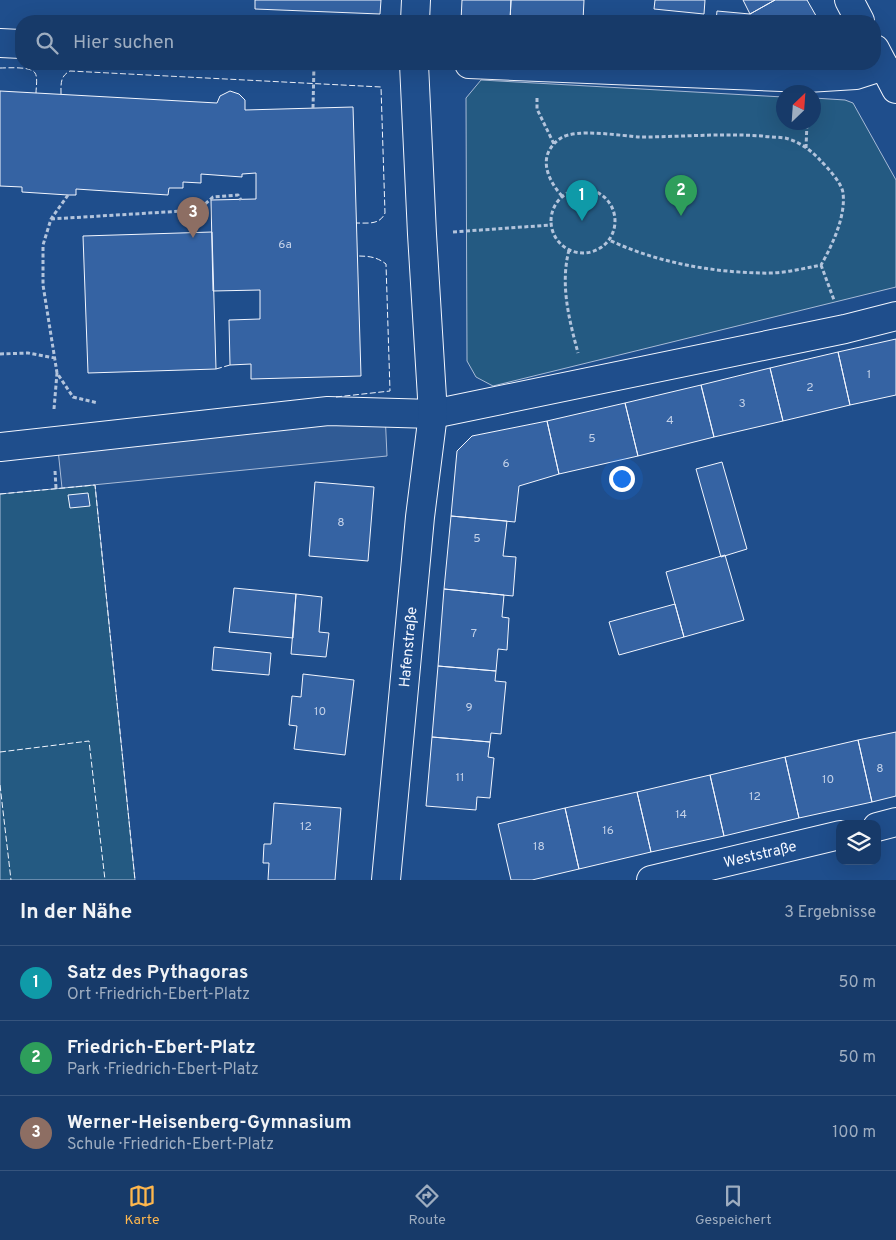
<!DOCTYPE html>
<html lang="de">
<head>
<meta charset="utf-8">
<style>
	body { margin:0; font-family:Overpass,sans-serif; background:#244571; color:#f1f3f6 }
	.controls { position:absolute; right:15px; bottom:15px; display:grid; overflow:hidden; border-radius:10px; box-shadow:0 5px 20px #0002 }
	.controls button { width:45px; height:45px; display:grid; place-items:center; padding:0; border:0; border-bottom:1px solid #36547d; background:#173a69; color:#f1f3f6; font:25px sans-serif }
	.compass { position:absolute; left:776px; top:85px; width:45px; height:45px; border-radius:50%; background:#173a69; box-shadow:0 5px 20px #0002; rotate:25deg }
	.you { position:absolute; left:621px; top:478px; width:18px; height:18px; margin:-12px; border:4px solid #fff; border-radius:50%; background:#1a73e8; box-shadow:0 0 0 8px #1a73e833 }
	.badge { display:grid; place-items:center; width:32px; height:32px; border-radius:50%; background:#ffb74d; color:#fff; font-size:16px; font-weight:700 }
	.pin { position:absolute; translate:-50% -41px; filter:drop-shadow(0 1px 2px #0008) }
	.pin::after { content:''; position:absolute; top:26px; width:18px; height:15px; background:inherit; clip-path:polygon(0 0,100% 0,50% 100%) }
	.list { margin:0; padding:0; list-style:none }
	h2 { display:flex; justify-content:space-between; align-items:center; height:65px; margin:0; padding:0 20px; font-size:21px }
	h2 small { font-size:16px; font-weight:400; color:#9eadc0 }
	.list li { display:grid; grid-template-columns:32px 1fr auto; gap:15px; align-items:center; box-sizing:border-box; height:75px; padding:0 20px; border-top:1px solid #36547d }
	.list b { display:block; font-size:19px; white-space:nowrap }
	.list p { margin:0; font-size:16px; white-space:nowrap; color:#9eadc0 }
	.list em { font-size:16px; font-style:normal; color:#9eadc0 }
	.icon { flex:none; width:28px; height:28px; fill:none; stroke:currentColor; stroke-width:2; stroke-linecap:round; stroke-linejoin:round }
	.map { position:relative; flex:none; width:896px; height:880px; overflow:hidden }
	.search { position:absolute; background:#173a69; box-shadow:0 5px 20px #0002; left:15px; right:15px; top:15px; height:55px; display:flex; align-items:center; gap:12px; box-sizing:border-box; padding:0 18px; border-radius:20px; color:#9eadc0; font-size:19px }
	.sheet { height:290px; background:#173a69 }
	nav { display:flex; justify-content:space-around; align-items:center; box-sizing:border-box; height:70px; border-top:1px solid #36547d; background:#173a69; font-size:14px; color:#9eadc0 }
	nav a { display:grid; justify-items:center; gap:2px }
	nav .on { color:#ffb74d }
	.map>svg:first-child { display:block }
	.green { fill:#245a82; stroke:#a8bbd7 }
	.parking { fill:#305b95; stroke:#a8bbd7 }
	.building { fill:#3563a3; stroke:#f2f6ff }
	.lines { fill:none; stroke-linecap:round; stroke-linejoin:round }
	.minor-casing { stroke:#f2f6ff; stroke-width:30 }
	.primary-casing { stroke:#f2f6ff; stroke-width:30 }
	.path { stroke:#b3c4dc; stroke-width:3; stroke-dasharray:4 2.5; stroke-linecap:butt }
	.minor { stroke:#1f4e8c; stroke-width:28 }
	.primary { stroke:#1f4e8c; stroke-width:28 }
	.fence { stroke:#f2f6ff; stroke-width:1; stroke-dasharray:6 2.5; stroke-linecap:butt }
	.labels { text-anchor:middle; stroke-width:4; stroke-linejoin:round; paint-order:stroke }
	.number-label { font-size:12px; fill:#c3d1e8 }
	.street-label { font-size:15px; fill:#f2f6ff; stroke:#1f4e8c }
</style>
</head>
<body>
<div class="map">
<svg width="896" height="880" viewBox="0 0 896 880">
	<rect width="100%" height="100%" fill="#1f4e8c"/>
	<path class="green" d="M481,80L783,97L784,122H814V98L845,100L853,103L896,180V287L493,386L476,377L467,361L466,98Z
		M95,485L135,880H0V494Z"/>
	<path class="parking" d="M385,412L387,456L62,488L57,440Z"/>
	<path class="building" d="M255,0H381L380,14L255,9Z
		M462,0H511L510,21H461Z
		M511,0H584L583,21H510Z
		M655,0H705L704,14L654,9Z
		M743,0H775L750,14Z
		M775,0H807L819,21H716L717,11L750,14Z
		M0,91L217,103L220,96L230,91L239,94L245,100V110L353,107L361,376L251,379V364L230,365L229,320L260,319V290L213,291L211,200L256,199V173L242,174V177L201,174V183L183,182V188H169L168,195L76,189V195H68L22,192V187L0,186Z
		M212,232L216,369L88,373L83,236Z
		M896,339V395L850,405L838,352Z
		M838,352L850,405L783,421L770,368Z
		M770,368L783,421L714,437L701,385Z
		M701,385L714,437L638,456L625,403Z
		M625,403L638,456L559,474L547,421Z
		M547,421L559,474L519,486L515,522L451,516L457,451L472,436Z
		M722,462L747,549L721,557L696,469Z
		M315,482L374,487L368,561L309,556Z
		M88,493L90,506L70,508L68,495Z
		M451,516L507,521L503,556L516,557L513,596L444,589Z
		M725,555L744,620L684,637L666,572Z
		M234,588L296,594L293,638L229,632Z
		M444,589L504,595L502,617L509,618L507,650L498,649L496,671L438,666Z
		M296,594L322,597L319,632L329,633L326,657L291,654Z
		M675,604L684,637L619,655L609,622Z
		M214,647L271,653L269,675L212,670Z
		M438,666L496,671L495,681L506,682L501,734L491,733L490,742L432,737Z
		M303,674L354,680L345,755L294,749L297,726L289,725L292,696L301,697Z
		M896,732V796L872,802L858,740Z
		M432,737L490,742L488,757L494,758L490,798L477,797L476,810L426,806Z
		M858,740L872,802L799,818L785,757Z
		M785,757L799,818L724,836L710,775Z
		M710,775L724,836L651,852L637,792Z
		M637,792L651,852L579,869L565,808Z
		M274,803L341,808L335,880H268L269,863H263L264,844H271Z
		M565,808L579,869L532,880H511L498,824Z"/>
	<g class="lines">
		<g class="minor-casing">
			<g id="minor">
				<path d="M415,21L416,0"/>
				<path d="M0,43L21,44"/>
				<path d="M469,64L807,78L856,75L884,66"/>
				<path d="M0,447L328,411L433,414L845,329L896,316"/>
				<path d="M877,827L896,822"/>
				<path id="s1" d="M386,880L420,517L433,414L422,234L414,64"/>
				<path id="s2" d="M651,880L840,835"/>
			</g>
		</g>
		<g class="primary-casing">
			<path id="primary" d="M849,0L860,21
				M875,49L896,89"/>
		</g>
		<path class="path" d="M537,98V109L554,144
			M313,108L314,64
			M806,148L807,122
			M551 221a32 32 0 1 1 64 0a32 32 0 1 1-64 0Z
			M68,195L51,219L43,245V285L57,373L73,397L98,403
			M562,196C546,178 537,154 561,138C576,128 622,136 640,137C681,137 721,133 762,136C769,137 777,137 785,138C798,141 811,150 820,160C827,167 842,183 843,193C846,216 832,246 821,265C802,269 781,274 761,273C709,272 656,262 609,240
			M51,219L183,211L203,206L213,197L238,195L241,200
			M453,232L551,225
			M569,250C560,285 569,319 578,353
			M821,265L834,300
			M0,354L28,353L55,358
			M54,409L57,373
			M55,471L56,488"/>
		<use href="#minor" class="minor"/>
		<use href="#primary" class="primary"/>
		<path class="fence" d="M0,68C8,68 31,66 35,73C38,77 36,88 36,93
			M61,94C61,84 60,76 70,71L381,87L385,213C380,225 368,223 356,223
			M216,369L230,365
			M336,397L390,391L386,264C377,257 369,256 357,256
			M0,494L95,485L135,880
			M0,752L89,741L105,880
			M0,785L11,880"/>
	</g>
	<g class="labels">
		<g class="number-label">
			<text x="285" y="248">6a</text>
			<text x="869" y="378">1</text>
			<text x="810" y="391">2</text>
			<text x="742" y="407">3</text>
			<text x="670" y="424">4</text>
			<text x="592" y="442">5</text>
			<text x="506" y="467">6</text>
			<text x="341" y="526">8</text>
			<text x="477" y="542">5</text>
			<text x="474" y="637">7</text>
			<text x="469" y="711">9</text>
			<text x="320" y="715">10</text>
			<text x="880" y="772">8</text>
			<text x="460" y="781">11</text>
			<text x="828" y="783">10</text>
			<text x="755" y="800">12</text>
			<text x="681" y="818">14</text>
			<text x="306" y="830">12</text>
			<text x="608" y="834">16</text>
			<text x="539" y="850">18</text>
		</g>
		<g class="street-label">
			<text dy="5" stroke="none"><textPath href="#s1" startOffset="234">Hafenstraße</textPath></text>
			<text dy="5" stroke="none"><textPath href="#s2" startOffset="112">Weststraße</textPath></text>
		</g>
	</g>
</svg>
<div class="controls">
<button><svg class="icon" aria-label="layers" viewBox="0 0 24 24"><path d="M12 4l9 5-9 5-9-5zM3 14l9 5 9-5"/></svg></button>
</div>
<svg class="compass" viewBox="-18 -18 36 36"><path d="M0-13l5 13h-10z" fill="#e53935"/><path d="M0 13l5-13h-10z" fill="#9eadc0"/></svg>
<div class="you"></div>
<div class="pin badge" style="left:582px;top:221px;background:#0f9aa8">1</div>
<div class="pin badge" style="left:681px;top:216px;background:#2e9e5b">2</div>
<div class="pin badge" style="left:193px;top:238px;background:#8d6e63">3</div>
<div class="search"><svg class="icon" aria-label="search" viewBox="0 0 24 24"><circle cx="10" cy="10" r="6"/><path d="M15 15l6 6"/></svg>Hier suchen</div>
</div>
<section class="sheet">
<h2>In der Nähe<small>3 Ergebnisse</small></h2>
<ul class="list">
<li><span class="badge" style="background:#0f9aa8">1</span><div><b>Satz des Pythagoras</b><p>Ort · Friedrich-Ebert-Platz</p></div><em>50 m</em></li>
<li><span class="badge" style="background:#2e9e5b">2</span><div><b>Friedrich-Ebert-Platz</b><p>Park · Friedrich-Ebert-Platz</p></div><em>50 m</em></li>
<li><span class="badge" style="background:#8d6e63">3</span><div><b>Werner-Heisenberg-Gymnasium</b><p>Schule · Friedrich-Ebert-Platz</p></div><em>100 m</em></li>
</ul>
</section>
<nav>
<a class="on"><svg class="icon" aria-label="map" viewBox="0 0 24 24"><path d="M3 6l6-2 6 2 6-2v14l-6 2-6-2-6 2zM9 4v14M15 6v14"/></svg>Karte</a>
<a><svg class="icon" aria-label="directions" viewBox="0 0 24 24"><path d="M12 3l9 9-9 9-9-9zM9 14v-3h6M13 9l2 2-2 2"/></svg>Route</a>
<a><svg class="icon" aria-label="saved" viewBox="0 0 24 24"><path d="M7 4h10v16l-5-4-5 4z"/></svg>Gespeichert</a>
</nav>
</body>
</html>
